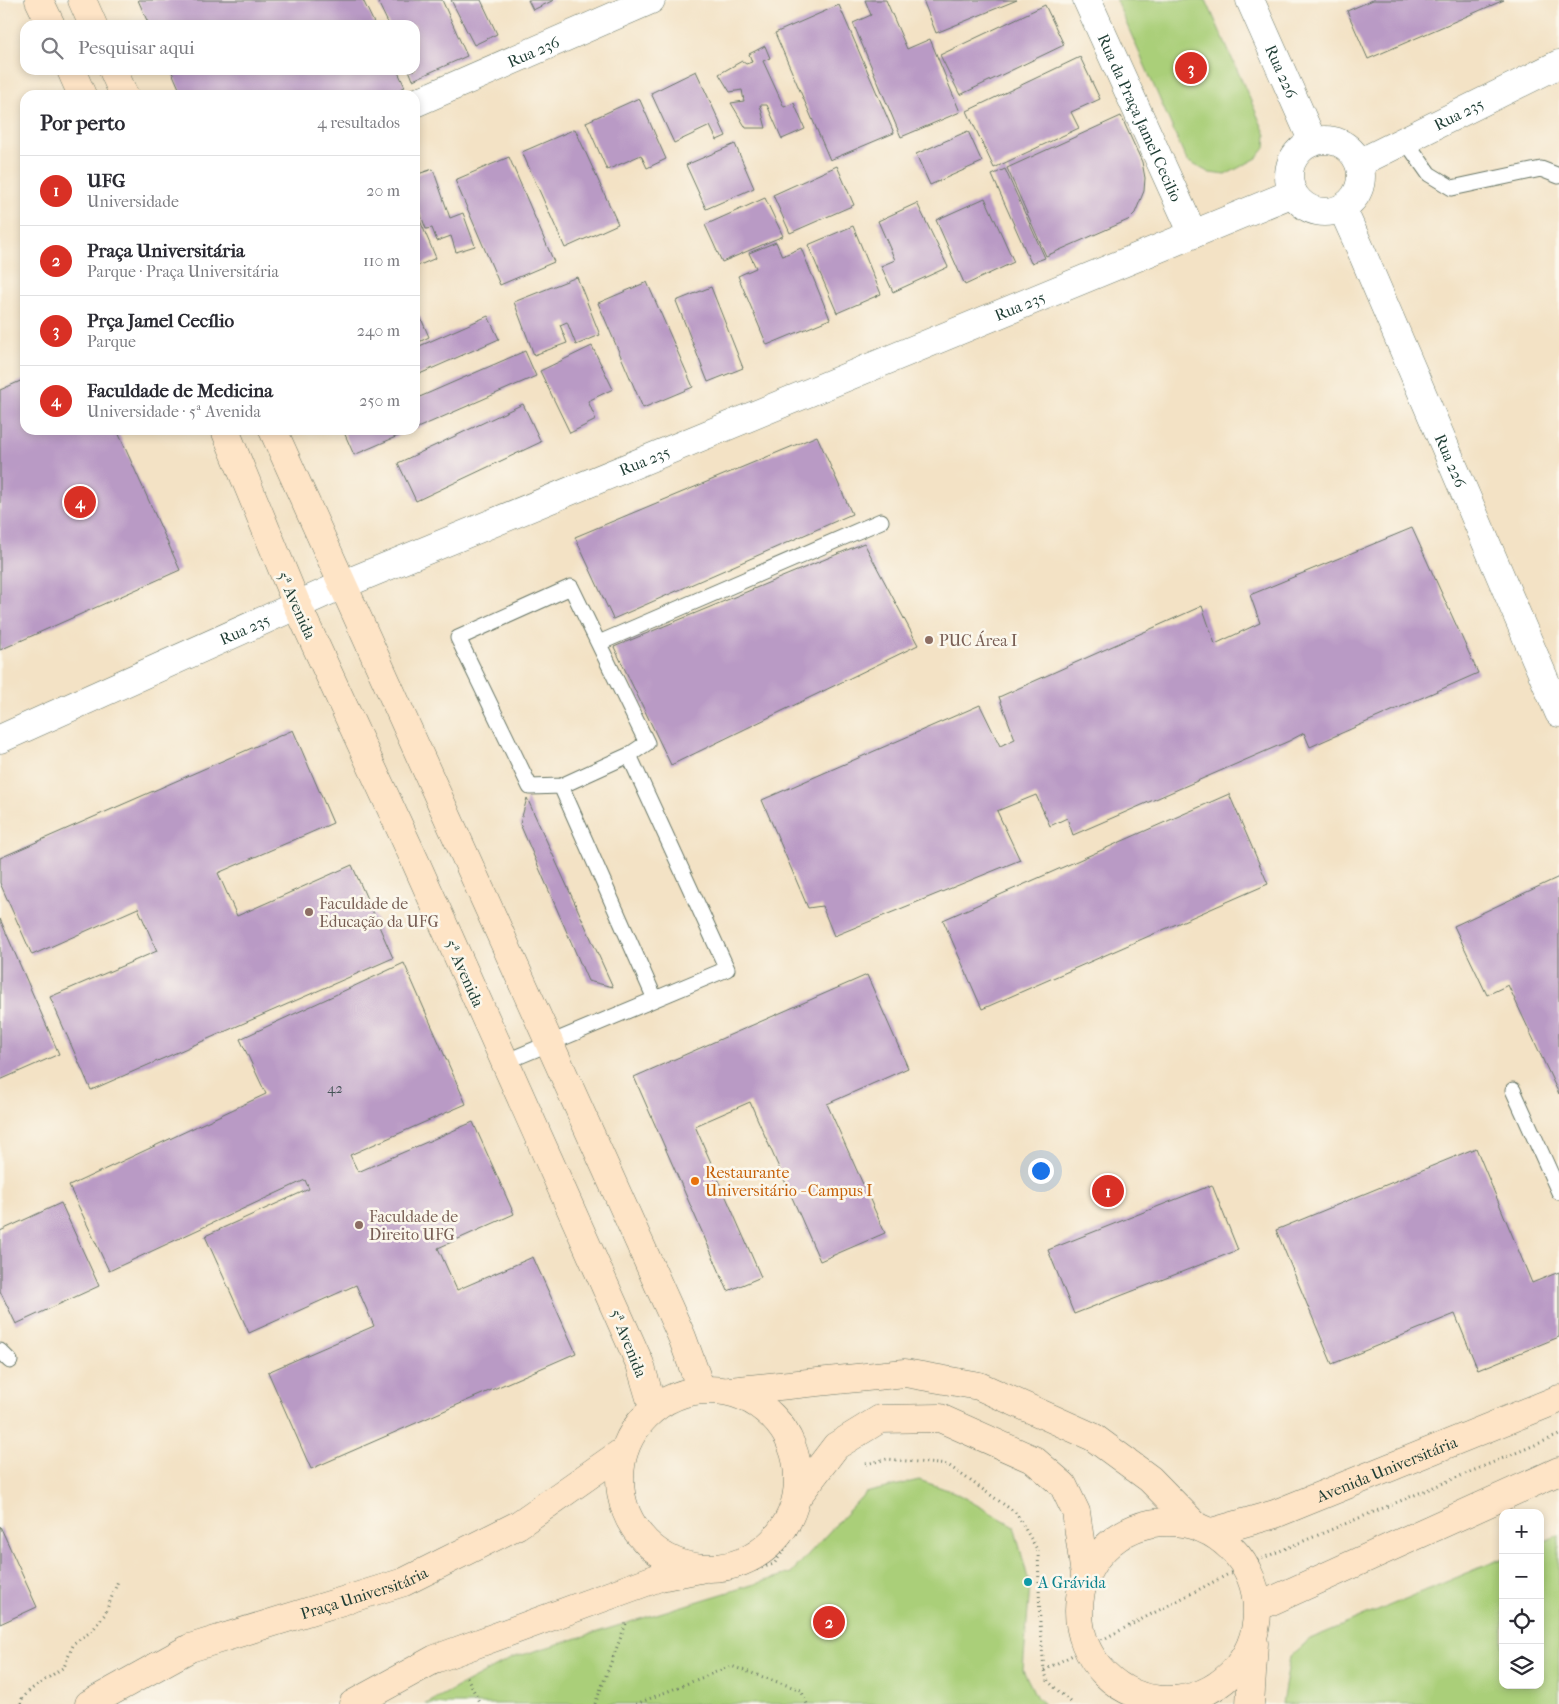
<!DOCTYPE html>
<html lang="pt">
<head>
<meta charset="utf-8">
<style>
	body { margin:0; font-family:"IM FELL French Canon",serif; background:#f7f7f7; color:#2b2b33 }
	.controls { position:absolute; right:15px; bottom:15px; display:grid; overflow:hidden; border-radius:10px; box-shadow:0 2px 8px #0003 }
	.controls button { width:45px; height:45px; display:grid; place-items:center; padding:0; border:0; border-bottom:1px solid #e1e1e2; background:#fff; color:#2b2b33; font:25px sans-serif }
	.you { position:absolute; left:1040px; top:1170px; width:18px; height:18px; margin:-12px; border:4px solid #fff; border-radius:50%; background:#1a73e8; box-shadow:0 0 0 8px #1a73e833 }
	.badge { display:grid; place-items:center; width:32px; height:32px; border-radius:50%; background:#d93025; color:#fff; font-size:16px; font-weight:700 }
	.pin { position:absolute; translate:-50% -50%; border:2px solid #fff; box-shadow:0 1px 5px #0006 }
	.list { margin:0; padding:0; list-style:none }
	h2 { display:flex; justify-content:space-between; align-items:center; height:65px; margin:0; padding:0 20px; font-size:21px }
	h2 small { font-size:16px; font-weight:400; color:#7c7c81 }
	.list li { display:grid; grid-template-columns:32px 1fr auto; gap:15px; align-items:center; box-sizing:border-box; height:70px; padding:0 20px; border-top:1px solid #e1e1e2 }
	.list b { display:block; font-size:19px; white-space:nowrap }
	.list p { margin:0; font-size:16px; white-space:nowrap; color:#7c7c81 }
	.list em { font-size:16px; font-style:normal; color:#7c7c81 }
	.icon { flex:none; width:28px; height:28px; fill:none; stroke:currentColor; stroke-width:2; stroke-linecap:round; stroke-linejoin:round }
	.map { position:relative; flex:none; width:1559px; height:1704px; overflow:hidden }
	.search { position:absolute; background:#fff; box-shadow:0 2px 8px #0003; left:20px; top:20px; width:400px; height:55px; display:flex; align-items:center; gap:12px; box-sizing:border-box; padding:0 18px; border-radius:15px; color:#7c7c81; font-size:19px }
	.panel { position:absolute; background:#fff; box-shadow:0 2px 8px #0003; left:20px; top:90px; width:400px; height:345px; border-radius:15px }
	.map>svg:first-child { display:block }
	.green { fill:#aacf79; stroke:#648656 }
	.building { fill:#b99ac5 }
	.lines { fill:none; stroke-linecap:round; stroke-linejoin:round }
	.lane-casing { stroke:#697767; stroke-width:17 }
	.street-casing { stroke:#697767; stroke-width:29 }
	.secondary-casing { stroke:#697767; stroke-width:29 }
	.path { stroke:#697767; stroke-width:3; stroke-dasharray:1 4; stroke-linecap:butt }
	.lane { stroke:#fff; stroke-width:15 }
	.street { stroke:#fff; stroke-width:28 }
	.secondary { stroke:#fee4c6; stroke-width:28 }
	.education-dot { fill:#8d6e63; stroke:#fbf7ec; stroke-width:2 }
	.food-dot { fill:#e8710a; stroke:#fbf7ec; stroke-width:2 }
	.culture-dot { fill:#0f9aa8; stroke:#fbf7ec; stroke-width:2 }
	.labels { text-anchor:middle; stroke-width:5; stroke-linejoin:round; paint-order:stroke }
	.number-label { font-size:14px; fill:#465458 }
	.street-label { font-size:16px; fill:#1f3d34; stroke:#fbf7ec }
	.education-label { font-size:16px; fill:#785e54; stroke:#fbf7ec; text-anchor:start }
	.food-label { font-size:16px; fill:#c56008; stroke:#fbf7ec; text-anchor:start }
	.culture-label { font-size:16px; fill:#0d838f; stroke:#fbf7ec; text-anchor:start }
</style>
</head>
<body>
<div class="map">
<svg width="1559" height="1704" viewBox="0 0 1559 1704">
	<rect width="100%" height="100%" fill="#fbf7ec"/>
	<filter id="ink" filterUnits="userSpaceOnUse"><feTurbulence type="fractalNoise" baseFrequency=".02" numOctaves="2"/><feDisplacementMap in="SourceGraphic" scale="10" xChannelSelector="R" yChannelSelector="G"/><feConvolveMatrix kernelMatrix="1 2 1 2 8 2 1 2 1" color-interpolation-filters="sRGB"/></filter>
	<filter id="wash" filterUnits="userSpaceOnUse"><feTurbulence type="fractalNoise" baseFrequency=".0096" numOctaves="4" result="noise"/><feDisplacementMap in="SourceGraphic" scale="20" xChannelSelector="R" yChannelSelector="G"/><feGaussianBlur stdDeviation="1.12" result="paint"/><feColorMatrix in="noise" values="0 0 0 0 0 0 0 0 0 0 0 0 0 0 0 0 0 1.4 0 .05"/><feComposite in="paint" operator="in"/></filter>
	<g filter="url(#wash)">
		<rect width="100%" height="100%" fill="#f3e2c5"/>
		<path class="green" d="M1116,0H1206L1266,135L1265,148L1257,158L1225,175L1210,173L1187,161Z
			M919,1480L954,1492L1014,1526L1030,1586L1023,1670L1037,1698L1044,1704H426L512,1658L791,1573L865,1493Z
			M1559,1535V1704H1282L1290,1657L1310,1639L1503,1558V1685H1540V1543Z"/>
		<g id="blocks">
			<path class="building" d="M138,0H363L375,25H149Z
				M377,0H442L467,56L413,80L409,70H415V25H389Z
				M451,0H481L497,34L474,45Z
				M528,0H554L533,10Z
				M865,0H886L907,49L930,39L960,112L901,137L853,23L871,15Z
				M923,0H1017L936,33Z
				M1373,0H1504L1368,59L1347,11Z
				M839,5L894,133L830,160L775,33Z
				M1045,5L1064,45L960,95L940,55Z
				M765,46L770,58L763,61L784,107L794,103L805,129L782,139L767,105H760L766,128H746L731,103L744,101L742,90L730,92L719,74L742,61L746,64L752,62L749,54Z
				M1080,57L1100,99L1071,112L1079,128L994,168L967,111Z
				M171,70H397L405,87L388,95H182Z
				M696,71L726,136L717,140L710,126L674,143L651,93Z
				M639,98L666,159L647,168L641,155L607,170L586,122Z
				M1121,116L1142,162L1145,178L1144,191L1135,213L1128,220L1046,256L1007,168Z
				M575,129L618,224L565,248L522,152Z
				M968,131L982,162L930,185L916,154Z
				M735,144L754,188L706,209L686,165Z
				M509,157L554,262L500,285L455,180Z
				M837,166L854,205L790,233L773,195Z
				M433,169L450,218L463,213L475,246L456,252L451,236L437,241L432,228L426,229L415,199V175Z
				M1005,169L1045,258L1031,263L992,175Z
				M765,198L783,236L722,262L705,225Z
				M985,198L1014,262L965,285L936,220Z
				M917,203L948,267L893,292L881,266L895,260L878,221Z
				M415,209L436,258L415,267Z
				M853,226L881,294L837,313L808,245Z
				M776,242L782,256L801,248L830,319L767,345L738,276L756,268L749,253Z
				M577,277L600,335L576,345L567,322L560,325L567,343L534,355L514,302Z
				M647,282L693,387L643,408L598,303Z
				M711,287L743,368L708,382L676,301Z
				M420,316L429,337L415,344V319Z
				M488,316L499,339L415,376V348Z
				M592,346L613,389L588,401L596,420L570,433L540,371Z
				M525,351L536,376L415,429V399Z
				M25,379V430H117L180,570L0,650V390Z
				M523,404L541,442L416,501L398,463Z
				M343,430H412L354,455Z
				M817,436L852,514L613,619L575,537Z
				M1412,528L1478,673L1310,747L1304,733L1289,741L1073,835L1067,818L1050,826L1036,795L997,811L1020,860L834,936L822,906L808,908L762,800L980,705L1000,746L1015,739L999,697L1202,606L1215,644L1260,623L1250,595Z
				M864,543L918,645L671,765L614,647Z
				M293,730L333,823L218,873L237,916L352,865L393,958L91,1090L50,997L157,951L138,908L32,955L0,883V858Z
				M1229,794L1268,884L982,1009L943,920Z
				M527,798L613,987L588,981L520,824Z
				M1559,877V1094L1508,985L1487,995L1454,926Z
				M0,919L59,1054L0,1080Z
				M404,963L466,1104L350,1155L358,1172L473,1122L514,1214L438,1248L457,1290L533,1257L576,1353L311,1469L268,1372L374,1326L356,1285L249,1333L205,1236L309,1189L305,1180L109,1271L69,1186L266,1094L240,1039Z
				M867,975L908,1068L827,1104L885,1233L820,1261L750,1102L695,1126L761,1277L728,1291L634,1077Z
				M1476,1148L1532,1283L1559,1272V1337L1478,1370L1455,1314L1332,1364L1276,1230Z
				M1212,1185L1238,1250L1074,1314L1048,1250Z
				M61,1203L99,1286L16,1324L0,1291V1231Z
				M0,1526L37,1607L0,1624Z"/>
		</g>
	</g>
	<g filter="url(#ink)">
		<use href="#blocks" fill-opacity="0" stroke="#697767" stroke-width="1"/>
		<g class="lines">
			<g class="lane-casing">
				<path id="lane" d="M1405,140L1429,174L1452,188L1541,169L1559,176
					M599,643L881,521
					M561,786L530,787L458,638L571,587L647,743L629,755
					M505,1062L727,969L629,755L561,786L655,999
					M1513,1090L1559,1192
					M0,1351L10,1361"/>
			</g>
			<g class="street-casing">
				<g id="street">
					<path id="s1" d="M1087,0L1193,234"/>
					<path id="s2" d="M1250,0L1313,142"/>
					<path id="s3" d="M415,103L651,0"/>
					<circle cx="1325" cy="176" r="36"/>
					<path id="s4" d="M1359,163L1559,64"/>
					<path id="s5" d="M1342,208L1360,248L1559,713"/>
					<path id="s6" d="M0,739L342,585L1293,193"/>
				</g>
			</g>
			<g class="secondary-casing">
				<g id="secondary">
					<path d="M39,0L51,25"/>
					<path d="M82,0L93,25"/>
					<path d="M71,70L82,95"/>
					<path d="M113,70L124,95"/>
					<path d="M225,430L297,605L416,863L640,1364L653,1408"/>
					<path d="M273,430L682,1337L701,1389"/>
					<circle cx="709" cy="1479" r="89"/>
					<path d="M730,1391L905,1373L979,1386L1093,1437L1150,1479L1195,1525"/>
					<path d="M797,1497L836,1446L880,1419L940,1418L1034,1460L1063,1485L1076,1512L1085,1575"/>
					<circle cx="1168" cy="1611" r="89"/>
					<path id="s7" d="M1212,1532L1275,1514L1559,1399"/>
					<path d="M1258,1607L1559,1471"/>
					<path id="s8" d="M89,1704L190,1648L404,1582L518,1525L622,1452"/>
					<path d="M353,1704L435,1659L660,1577L700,1569"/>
					<path d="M1250,1704L1254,1643"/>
				</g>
			</g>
			<path class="path" d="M866,1464L887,1459L948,1465L1016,1513L1038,1551L1040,1622L1044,1670L1048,1681L1072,1704
				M728,1578L774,1564L800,1527
				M1044,1670L1246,1565L1559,1435
				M467,1677L480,1704
				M21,1704L22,1699L30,1690L64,1667L74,1643L92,1631L105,1614L118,1581
				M595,1704L627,1621
				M636,1704L731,1666L801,1690L807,1704"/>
			<use href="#lane" class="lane"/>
			<use href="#street" class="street"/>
			<use href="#secondary" class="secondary"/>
		</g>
	</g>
	<g class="education-dot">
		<circle cx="929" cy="640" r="5"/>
		<circle cx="309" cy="912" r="5"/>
		<circle cx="359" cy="1225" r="5"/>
	</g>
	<circle class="food-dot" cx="695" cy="1181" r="5"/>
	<circle class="culture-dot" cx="1028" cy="1582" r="5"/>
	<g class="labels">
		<g class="number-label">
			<text x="335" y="1093">42</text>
		</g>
		<g class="street-label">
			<text dy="6" stroke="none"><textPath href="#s3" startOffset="129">Rua 236</textPath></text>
			<text dy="6" stroke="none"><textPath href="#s2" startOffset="78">Rua 226</textPath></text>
			<text dy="6" stroke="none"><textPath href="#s4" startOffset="111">Rua 235</textPath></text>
			<text dy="6" stroke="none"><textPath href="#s1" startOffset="129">Rua da Praça Jamel Cecilio</textPath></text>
			<text dy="6" stroke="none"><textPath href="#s6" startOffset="1108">Rua 235</textPath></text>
			<text dy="6" stroke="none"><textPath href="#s6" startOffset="702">Rua 235</textPath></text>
			<text dy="6" stroke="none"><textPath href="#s5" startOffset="275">Rua 226</textPath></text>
			<text transform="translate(297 605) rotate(66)" y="6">5ª Avenida</text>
			<text dy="6" stroke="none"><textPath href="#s6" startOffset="268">Rua 235</textPath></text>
			<text transform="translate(465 973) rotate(66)" y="6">5ª Avenida</text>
			<text transform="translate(629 1343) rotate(68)" y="6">5ª Avenida</text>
			<text dy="6" stroke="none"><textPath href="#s7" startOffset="186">Avenida Universitária</textPath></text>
			<text dy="6" stroke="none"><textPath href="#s8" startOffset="298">Praça Universitária</textPath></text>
		</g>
		<g class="education-label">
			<text x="939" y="646">PUC Área I</text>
			<text x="319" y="909">Faculdade de<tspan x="319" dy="18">Educação da UFG</tspan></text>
			<text x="369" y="1222">Faculdade de<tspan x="369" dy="18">Direito UFG</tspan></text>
		</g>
		<g class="food-label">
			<text x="705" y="1178">Restaurante<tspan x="705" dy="18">Universitário - Campus I</tspan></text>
		</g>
		<g class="culture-label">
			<text x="1038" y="1588">A Grávida</text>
		</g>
	</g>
</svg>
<div class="controls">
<button>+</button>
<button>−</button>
<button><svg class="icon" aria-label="locate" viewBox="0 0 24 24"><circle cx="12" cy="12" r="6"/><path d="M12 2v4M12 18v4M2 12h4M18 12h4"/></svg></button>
<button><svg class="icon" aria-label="layers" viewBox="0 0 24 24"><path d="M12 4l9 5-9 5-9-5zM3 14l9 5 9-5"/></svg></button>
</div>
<div class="you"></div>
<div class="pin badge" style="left:1108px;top:1191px">1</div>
<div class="pin badge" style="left:829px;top:1622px">2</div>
<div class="pin badge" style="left:1191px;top:68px">3</div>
<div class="pin badge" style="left:80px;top:502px">4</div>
<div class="search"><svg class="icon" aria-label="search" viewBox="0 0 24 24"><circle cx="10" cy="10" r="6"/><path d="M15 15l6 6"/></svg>Pesquisar aqui</div>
<section class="panel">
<h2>Por perto<small>4 resultados</small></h2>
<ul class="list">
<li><span class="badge">1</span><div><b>UFG</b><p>Universidade</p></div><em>20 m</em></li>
<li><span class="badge">2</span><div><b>Praça Universitária</b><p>Parque · Praça Universitária</p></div><em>110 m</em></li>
<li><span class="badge">3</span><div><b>Prça Jamel Cecílio</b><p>Parque</p></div><em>240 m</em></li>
<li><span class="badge">4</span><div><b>Faculdade de Medicina</b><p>Universidade · 5ª Avenida</p></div><em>250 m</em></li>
</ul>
</section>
</div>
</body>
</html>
